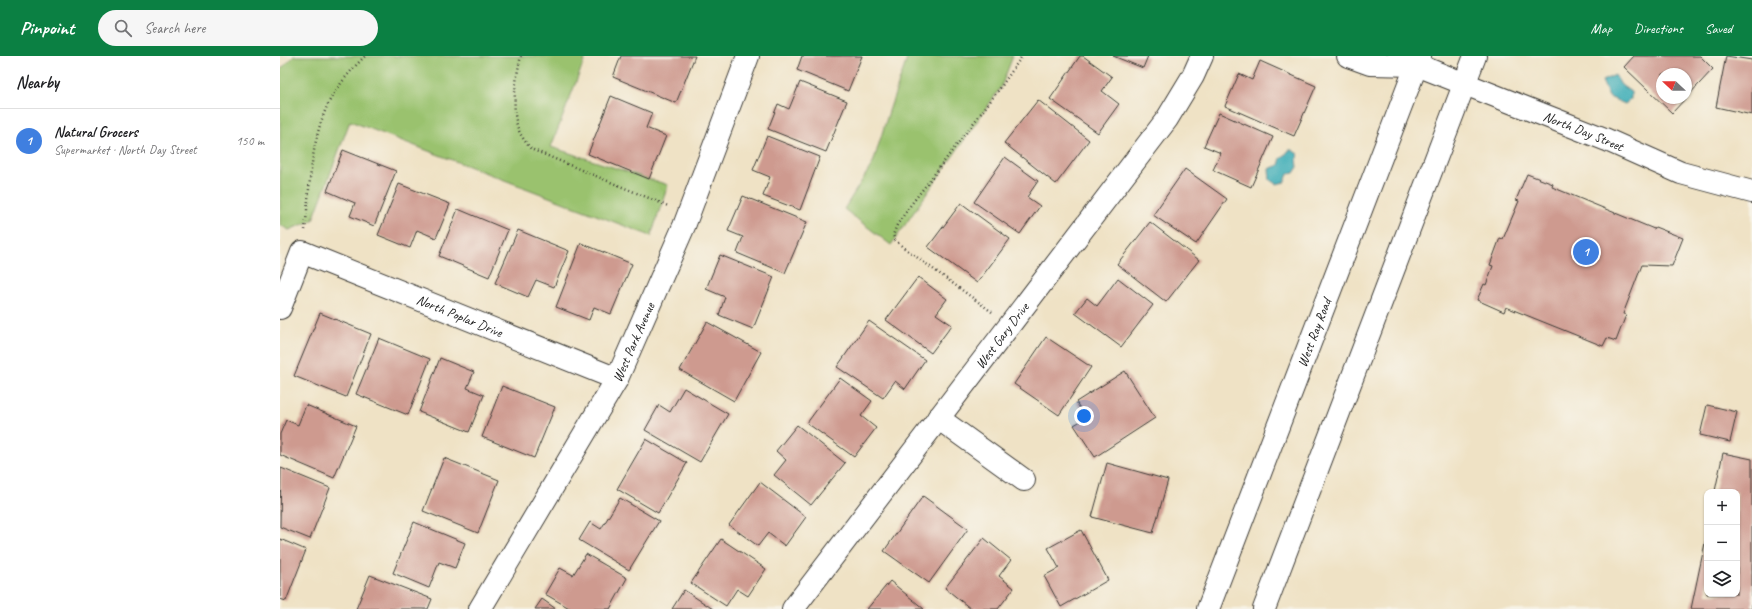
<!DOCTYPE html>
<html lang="en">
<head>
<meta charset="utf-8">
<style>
	body { margin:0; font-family:Caveat,sans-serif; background:#f6f6f6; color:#202124 }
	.controls { position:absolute; right:12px; bottom:12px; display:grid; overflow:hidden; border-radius:8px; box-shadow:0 1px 3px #0004 }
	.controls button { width:36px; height:36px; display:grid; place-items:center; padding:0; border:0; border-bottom:1px solid #e0e0e0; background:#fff; color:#202124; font:20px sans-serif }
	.compass { position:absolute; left:1376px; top:12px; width:36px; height:36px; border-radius:50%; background:#fff; box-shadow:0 1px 3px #0004; rotate:292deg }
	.you { position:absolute; left:804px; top:360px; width:14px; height:14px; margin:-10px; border:3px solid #fff; border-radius:50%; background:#1a73e8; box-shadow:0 0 0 6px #1a73e833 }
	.badge { display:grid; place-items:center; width:26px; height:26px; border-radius:50%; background:#0b8043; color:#fff; font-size:13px; font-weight:700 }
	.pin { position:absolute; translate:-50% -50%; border:2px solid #fff; box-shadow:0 1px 4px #0006 }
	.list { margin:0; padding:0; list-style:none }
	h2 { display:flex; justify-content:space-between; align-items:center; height:52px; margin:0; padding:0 16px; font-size:17px }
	h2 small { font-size:13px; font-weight:400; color:#757577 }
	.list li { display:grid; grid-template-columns:26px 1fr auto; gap:12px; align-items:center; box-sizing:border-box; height:64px; padding:0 16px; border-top:1px solid #e0e0e0 }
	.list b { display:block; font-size:15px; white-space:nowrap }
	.list p { margin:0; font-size:13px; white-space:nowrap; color:#757577 }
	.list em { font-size:13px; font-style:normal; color:#757577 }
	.icon { flex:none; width:22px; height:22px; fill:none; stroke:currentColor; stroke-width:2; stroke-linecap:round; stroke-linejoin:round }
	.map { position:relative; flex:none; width:1472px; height:553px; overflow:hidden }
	header { display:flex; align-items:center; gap:24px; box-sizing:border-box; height:56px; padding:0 20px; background:#0b8043; color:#fff }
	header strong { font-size:19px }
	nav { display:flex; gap:22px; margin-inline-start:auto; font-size:14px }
	.search { width:280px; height:36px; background:#f6f6f6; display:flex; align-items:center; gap:10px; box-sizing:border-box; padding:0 14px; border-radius:22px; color:#757577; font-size:15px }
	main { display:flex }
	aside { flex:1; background:#fff }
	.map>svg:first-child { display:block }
	.green { fill:#9ac26e; stroke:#5b6f45 }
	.water { fill:#3cadb7; stroke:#2c646a }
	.building { fill:#ce9a8f; fill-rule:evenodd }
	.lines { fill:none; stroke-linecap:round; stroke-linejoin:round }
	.minor-casing { stroke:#3c3a35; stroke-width:24 }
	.tertiary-casing { stroke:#3c3a35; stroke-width:24 }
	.primary-casing { stroke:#3c3a35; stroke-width:24 }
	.path { stroke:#3c3a35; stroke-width:2.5; stroke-dasharray:1 3; stroke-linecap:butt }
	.minor { stroke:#fff; stroke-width:22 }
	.tertiary { stroke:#fff; stroke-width:22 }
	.primary { stroke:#fff; stroke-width:22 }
	.labels { text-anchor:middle; stroke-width:3.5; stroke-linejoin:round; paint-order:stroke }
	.street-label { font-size:14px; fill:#1c1c1c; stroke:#f7f3e8 }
</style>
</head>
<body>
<header>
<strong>Pinpoint</strong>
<div class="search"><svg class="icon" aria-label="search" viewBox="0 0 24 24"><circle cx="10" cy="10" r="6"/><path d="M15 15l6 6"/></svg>Search here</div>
<nav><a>Map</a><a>Directions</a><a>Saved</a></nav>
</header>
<main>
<aside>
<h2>Nearby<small></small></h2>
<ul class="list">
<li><span class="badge" style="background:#3f7fe0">1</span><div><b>Natural Grocers</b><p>Supermarket · North Day Street</p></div><em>150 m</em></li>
</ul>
</aside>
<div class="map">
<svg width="1472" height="553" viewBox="0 0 1472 553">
	<rect width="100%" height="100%" fill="#f7f3e8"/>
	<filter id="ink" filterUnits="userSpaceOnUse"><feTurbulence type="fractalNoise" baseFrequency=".025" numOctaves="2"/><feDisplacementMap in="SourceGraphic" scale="8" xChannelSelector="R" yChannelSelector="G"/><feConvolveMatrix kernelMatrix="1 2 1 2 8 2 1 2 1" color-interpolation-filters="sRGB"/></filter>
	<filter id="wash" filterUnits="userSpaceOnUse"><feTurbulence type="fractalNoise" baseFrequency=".012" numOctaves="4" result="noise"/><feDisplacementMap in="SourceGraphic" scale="16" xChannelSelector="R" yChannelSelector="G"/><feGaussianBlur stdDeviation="0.9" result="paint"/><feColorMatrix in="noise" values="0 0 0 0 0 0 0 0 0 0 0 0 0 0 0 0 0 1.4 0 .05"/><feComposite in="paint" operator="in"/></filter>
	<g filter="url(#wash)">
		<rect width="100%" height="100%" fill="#efe2c5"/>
		<path class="green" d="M14,0H306L271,91L388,129L371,180L70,65L33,164L9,174L0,169V14Z
			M628,0H733L721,31L611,189L564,153L593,107L609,55Z"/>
		<path class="water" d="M1335,19L1341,29L1351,36V43L1345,48L1329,41L1322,25Z
			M1009,94H1012L1018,98L1017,103L1018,111L1014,117L1008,118L1005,126L996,128L990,124L989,113L999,109L1001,102L1005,99Z"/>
		<g id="blocks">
			<path class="building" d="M341,0H415L396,47L333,21Z
				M522,0H582L568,35L517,14Z
				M800,0H803L832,21L822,35L839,48L818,77L770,43Z
				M833,0H868L863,12Z
				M1354,0H1420L1433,13L1392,57L1344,11ZM1382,18H1406V42H1382Z
				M1446,0L1472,4V59L1436,51Z
				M980,5L1036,30L1014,80L945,50L959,18L972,24Z
				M520,26L567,45L546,96L488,73L498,48L509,53Z
				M331,40L372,57L366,72L386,80L369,123L308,98Z
				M758,44L809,84L776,128L724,87Z
				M939,57L993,81L971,131L933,114L941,97L924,90Z
				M487,80L540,101L520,154L483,140L490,121L473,114Z
				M63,94L116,115L94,170L70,160L75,147L47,135Z
				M725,101L758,125L747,141L760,150L740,178L694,146Z
				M905,113L947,143L916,188L873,159Z
				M1247,118L1273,128L1272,131L1374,173L1375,171L1403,182L1392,210L1362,209L1343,258L1346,259L1336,285L1327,282L1323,290L1226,251L1224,256L1197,244L1204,228L1206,229L1213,210L1210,209L1220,182L1223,183L1239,145L1236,144Z
				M119,128L170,148L156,182L137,174L130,192L98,179Z
				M463,140L527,166L505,217L457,197L463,181L448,175Z
				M681,147L730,183L697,227L648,191Z
				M178,153L228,174L209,221L159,200Z
				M870,166L919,204L886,246L837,208Z
				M238,174L289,195L274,231L256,224L248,241L215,227Z
				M301,187L352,208L331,258L314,251L309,264L276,251Z
				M440,199L494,221L473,273L439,259L445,241L426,233Z
				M638,221L667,243L656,258L672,269L651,297L606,264Z
				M838,222L873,249L841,291L795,257L807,242L817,250Z
				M40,257L91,278L66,341L14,320Z
				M589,265L645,304L625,333L615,325L603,342L557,311Z
				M427,266L481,296L454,345L400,314Z
				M766,281L811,311L779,359L734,328Z
				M99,282L150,303L128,359L76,338Z
				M160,302L194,316L187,332L204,339L189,376L139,356Z
				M845,315L875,362L815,401L794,369L806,362L796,346Z
				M560,322L592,345L581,360L596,372L574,401L527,367Z
				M222,330L275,351L254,402L202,381Z
				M404,332L448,358L420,406L365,374L379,349L390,356Z
				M26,349L76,370L54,422L0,399V378L6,364L18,369Z
				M1427,349L1457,356L1450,386L1420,379Z
				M517,369L565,407L531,449L494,419L506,404L496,395Z
				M366,383L407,407L378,457L337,433Z
				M1443,397L1472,403V553H1411L1426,482L1427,538H1457V436L1435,435Z
				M164,402L219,424L198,477L143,455Z
				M827,407L888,424L873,477L812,461Z
				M1,412L50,432L30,483L0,471Z
				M480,426L526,461L505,490L488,477L478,490L449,469Z
				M643,440L688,473L649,527L604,495Z
				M340,442L379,465L349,514L299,484L310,466L321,473Z
				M134,466L185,487L175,512L159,506L149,532L113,517Z
				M801,474L828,524L781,551L764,520L779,512L768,492Z
				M704,482L731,504L719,520L734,532L718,553H691L665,532Z
				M0,483L26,494L6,545L0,543Z
				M441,483L486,513L468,540L457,533L446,550L411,527Z
				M306,498L347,522L330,553H291L265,538L280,512L293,519Z
				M90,519L152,543L148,553H76Z
				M610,525L644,553H587Z
				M404,534L433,553H392Z
				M262,543L276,553H255Z"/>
		</g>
	</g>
	<g filter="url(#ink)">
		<use href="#blocks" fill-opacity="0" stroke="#3c3a35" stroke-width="1"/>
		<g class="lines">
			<g class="minor-casing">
				<g id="minor">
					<path d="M1068,0L1090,8L1137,9"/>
					<path id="s1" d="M0,252L22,196L337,323"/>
					<path d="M658,362L744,424"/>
					<path id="s2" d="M200,553L337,323L404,170L468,0"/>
					<path id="s3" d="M513,553L887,63L913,20L922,0"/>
				</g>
			</g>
			<g class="tertiary-casing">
				<g id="tertiary">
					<path id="s4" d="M1137,9L1327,84L1401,117L1472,136"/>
				</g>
			</g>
			<g class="primary-casing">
				<g id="primary">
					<path id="s5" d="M928,553L1140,0"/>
					<path d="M984,553L1195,0"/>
				</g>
			</g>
			<path class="path" d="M241,0C236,20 230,58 240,77C243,83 247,88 251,93L388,150
				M25,174C30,132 30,85 49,46C58,29 72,13 85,0
				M712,256L623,191L615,184L613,179L617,169L630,150L721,31L742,0"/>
			<use href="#minor" class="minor"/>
			<use href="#tertiary" class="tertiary"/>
			<use href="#primary" class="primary"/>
		</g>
	</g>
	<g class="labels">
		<g class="street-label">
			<text dy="5" stroke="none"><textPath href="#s4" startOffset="179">North Day Street</textPath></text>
			<text dy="5" stroke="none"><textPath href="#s1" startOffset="230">North Poplar Drive</textPath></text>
			<text dy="5" stroke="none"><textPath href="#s5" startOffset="296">West Ray Road</textPath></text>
			<text dy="5" stroke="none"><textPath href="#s3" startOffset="344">West Gary Drive</textPath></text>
			<text dy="5" stroke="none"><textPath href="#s2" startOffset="308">West Park Avenue</textPath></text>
		</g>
	</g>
</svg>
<div class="controls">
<button>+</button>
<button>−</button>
<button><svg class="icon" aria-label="layers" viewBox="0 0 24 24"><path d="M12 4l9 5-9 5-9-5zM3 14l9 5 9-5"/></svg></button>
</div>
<svg class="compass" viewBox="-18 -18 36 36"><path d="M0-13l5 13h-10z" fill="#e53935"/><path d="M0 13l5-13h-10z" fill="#757577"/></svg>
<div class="you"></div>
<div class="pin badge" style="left:1306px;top:196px;background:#3f7fe0">1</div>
</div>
</main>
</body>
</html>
